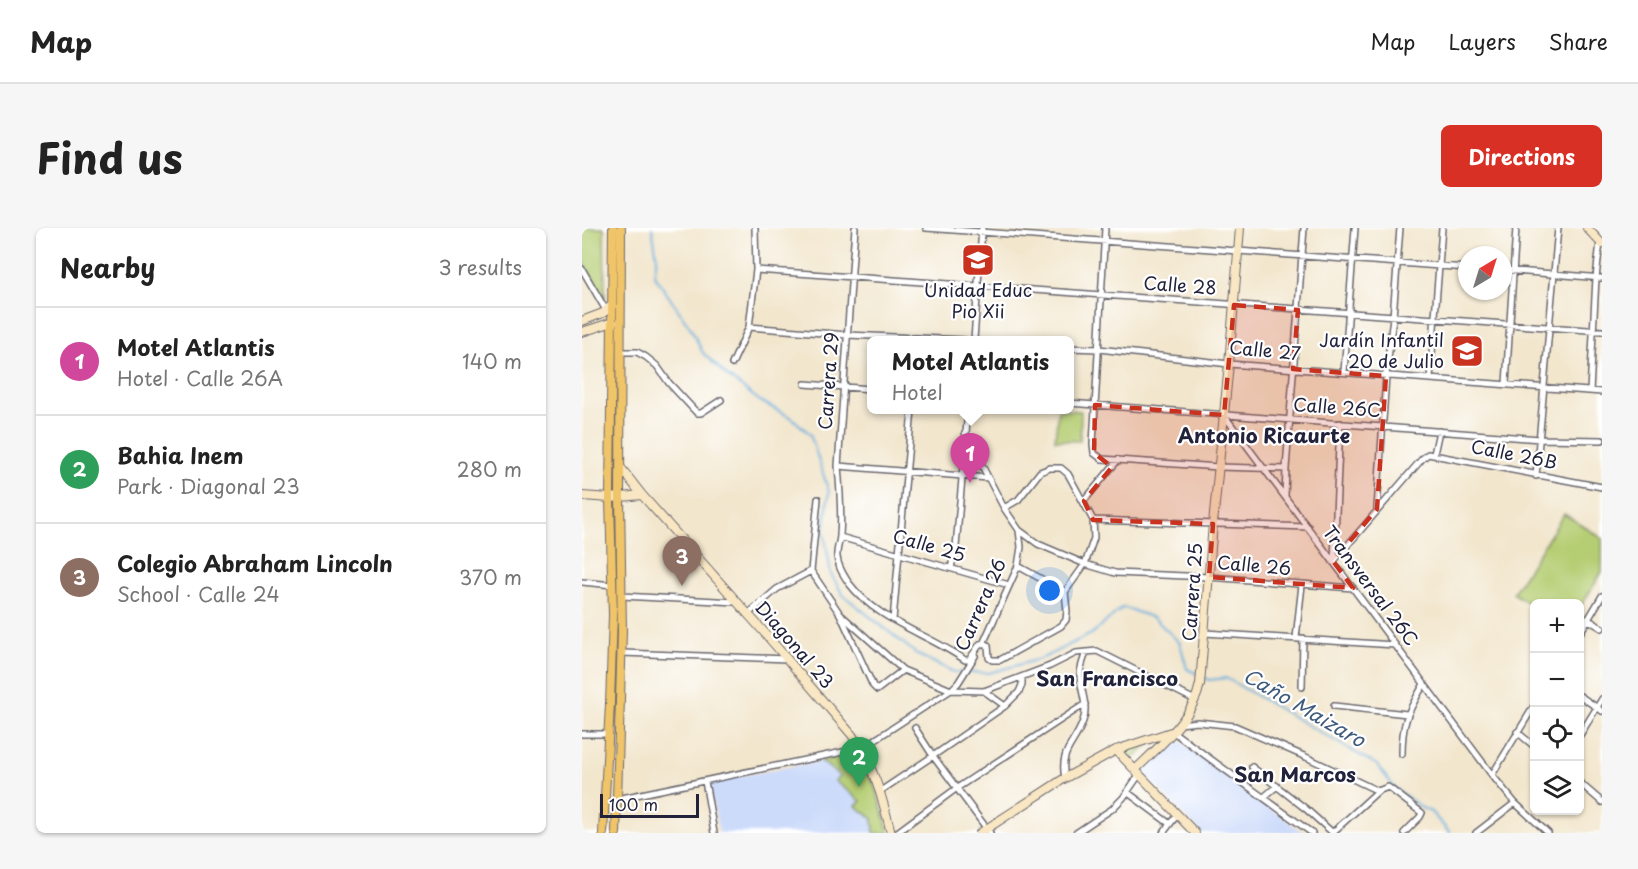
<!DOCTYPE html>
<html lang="en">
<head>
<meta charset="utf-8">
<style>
	body { margin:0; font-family:"Playpen Sans",sans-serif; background:#f6f6f6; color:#222 }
	.controls { position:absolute; right:18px; bottom:18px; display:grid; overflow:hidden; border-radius:9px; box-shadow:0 2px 4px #0004 }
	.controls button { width:54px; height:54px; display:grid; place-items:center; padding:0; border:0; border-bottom:2px solid #e0e0e0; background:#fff; color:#222; font:30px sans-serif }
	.compass { position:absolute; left:876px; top:18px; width:54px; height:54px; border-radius:50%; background:#fff; box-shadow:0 2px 4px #0004; rotate:38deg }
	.scale { position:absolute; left:18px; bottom:15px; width:99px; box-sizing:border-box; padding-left:6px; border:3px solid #22223b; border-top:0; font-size:16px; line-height:21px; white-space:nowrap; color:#22223b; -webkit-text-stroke:4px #fff; paint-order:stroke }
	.you { position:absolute; left:468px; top:363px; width:21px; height:21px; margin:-15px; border:4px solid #fff; border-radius:50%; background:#1a73e8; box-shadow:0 0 0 9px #1a73e833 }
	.badge { display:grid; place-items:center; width:39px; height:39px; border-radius:50%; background:#d93025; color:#fff; font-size:20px; font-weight:700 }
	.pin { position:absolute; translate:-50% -50px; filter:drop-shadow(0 2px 3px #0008) }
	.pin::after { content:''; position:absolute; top:32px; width:21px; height:18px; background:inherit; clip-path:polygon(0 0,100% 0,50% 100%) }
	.popup { position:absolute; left:285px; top:108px; width:207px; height:78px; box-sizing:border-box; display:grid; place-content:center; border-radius:9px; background:#fff; filter:drop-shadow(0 2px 4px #0005); font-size:20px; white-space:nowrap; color:#767676 }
	.popup b { font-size:22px; color:#222 }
	.popup::after { content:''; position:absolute; left:50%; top:100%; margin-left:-12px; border:12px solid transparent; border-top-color:#fff }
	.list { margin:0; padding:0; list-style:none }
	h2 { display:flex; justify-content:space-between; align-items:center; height:78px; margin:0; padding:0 24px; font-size:26px }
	h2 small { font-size:20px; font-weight:400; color:#767676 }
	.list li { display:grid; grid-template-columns:39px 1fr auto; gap:18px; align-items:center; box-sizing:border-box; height:108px; padding:0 24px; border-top:2px solid #e0e0e0 }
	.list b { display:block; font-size:22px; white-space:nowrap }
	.list p { margin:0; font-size:20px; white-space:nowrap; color:#767676 }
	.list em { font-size:20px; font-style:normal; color:#767676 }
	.icon { flex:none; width:33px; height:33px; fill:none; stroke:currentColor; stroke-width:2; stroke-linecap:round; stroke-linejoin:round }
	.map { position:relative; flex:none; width:1020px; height:605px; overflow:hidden; border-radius:9px }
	header { display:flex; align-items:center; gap:36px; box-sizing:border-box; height:84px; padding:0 30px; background:#fff; border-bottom:2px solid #e0e0e0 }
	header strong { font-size:28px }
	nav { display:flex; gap:33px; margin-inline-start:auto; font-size:21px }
	.intro { display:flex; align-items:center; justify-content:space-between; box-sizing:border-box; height:144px; padding:0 36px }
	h1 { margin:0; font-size:42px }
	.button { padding:15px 27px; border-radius:9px; background:#d93025; color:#fff; font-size:21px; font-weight:700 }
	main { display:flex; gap:36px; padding:0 36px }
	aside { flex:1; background:#fff; border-radius:9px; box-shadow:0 2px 4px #0004 }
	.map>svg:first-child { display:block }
	.built { fill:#cddbfa }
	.green { fill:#b6ce73; stroke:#6c7857; stroke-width:1.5 }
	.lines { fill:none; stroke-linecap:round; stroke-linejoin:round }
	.stream { stroke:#68adde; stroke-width:2 }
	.street-casing { stroke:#6b676e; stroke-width:8 }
	.secondary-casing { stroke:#6b676e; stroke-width:10 }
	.primary-casing { stroke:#6b676e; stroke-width:10 }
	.street { stroke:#fff; stroke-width:5 }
	.secondary { stroke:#f9e7c3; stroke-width:8 }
	.primary { stroke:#f0c469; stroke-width:8 }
	.marked { fill:#c8321e; fill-opacity:0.2; stroke:#c8321e; stroke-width:4.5; stroke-dasharray:12 8; stroke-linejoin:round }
	.labels { text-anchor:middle; stroke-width:4.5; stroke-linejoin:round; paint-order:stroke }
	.street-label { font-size:18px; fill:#22223b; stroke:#fff }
	.poi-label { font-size:18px; fill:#22223b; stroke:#fff }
	.neighbourhood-label { font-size:20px; font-weight:bold; fill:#22223b; stroke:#fff }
	.water-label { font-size:20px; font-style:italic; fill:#3e5a7c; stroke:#fff }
</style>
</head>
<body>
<header>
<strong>Map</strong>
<nav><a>Map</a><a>Layers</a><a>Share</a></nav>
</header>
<div class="intro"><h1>Find us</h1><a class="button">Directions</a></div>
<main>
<aside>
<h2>Nearby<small>3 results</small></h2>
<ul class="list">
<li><span class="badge" style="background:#d1479c">1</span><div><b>Motel Atlantis</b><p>Hotel · Calle 26A</p></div><em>140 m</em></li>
<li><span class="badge" style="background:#2e9e5b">2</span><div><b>Bahia Inem</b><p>Park · Diagonal 23</p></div><em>280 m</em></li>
<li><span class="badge" style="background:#8d6e63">3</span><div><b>Colegio Abraham Lincoln</b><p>School · Calle 24</p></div><em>370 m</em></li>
</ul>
</aside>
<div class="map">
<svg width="1020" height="605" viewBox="0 0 1020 605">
	<rect width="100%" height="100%" fill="#fff"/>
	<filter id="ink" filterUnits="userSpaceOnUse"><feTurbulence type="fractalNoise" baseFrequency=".0167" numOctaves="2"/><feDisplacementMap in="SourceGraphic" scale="12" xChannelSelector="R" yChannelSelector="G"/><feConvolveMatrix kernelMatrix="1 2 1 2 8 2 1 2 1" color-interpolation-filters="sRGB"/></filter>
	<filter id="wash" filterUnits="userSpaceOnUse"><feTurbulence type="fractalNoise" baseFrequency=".008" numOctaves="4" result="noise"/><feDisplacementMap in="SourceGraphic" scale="24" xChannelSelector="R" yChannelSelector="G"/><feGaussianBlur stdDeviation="1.35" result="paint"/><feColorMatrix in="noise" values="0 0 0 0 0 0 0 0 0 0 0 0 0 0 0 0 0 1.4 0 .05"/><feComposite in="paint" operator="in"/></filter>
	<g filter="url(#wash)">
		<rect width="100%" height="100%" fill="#f2e6cc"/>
		<path class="built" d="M590,507L722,605H619L557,540Z
			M239,533L258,548L254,553L279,573L291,591L292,605H137L127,554Z"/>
		<path class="green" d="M0,0H22L23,71L0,31Z
			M476,182L499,183L498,213L473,212Z
			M982,286L1020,310V344L998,380V376H952V379L931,365Z
			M574,510L548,533L539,522Z
			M276,524C291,549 299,577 307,605H292L291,591L274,578L279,573L253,553L258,548L239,533Z"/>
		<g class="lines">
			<path class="stream" d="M70,0L75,30L72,47L108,99L121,125L144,147L178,173L210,190L228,206L247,264L242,303L249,346L261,367L336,427L372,444L407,445L461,430L511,405L541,379L572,390L598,415L605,441L616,446
				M621,449L627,452L644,450L795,537L813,560L840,580L849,584L868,605"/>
		</g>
	</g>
	<g filter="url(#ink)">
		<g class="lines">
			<g class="street-casing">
				<path id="street" d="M273,0L256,238C258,261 260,284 258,307C258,314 254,321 255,329C256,339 261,346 266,354C296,394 345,405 383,432H387L398,416L402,415L406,417L407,430L410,432H418L479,398L484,392L485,383L483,364
					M344,0L885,40
					M523,0L511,216L512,225L520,231L637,239L704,241
					M0,41L25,84
					M174,42L1020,103
					M921,42L1020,50
					M167,99L265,107L382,112
					M392,112L400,0
					M487,120L517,121L647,136L1020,164
					M39,124H55L64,129L75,138L87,155L115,185H119L139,172
					M150,136L167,99L174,42L173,0
					M762,144L773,0
					M848,151L860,0
					M223,156L289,161
					M924,156L934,0
					M1008,163L1014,50L1018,14
					M487,175L958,211L1020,212
					M642,187L910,547L933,575L966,605
					M383,205L422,280L437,302L439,319L436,338L401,416
					M852,226L857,203
					M256,238L406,250
					M954,248L976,0
					M703,268L704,241L722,0
					M236,271L229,343L258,386L291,458L295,462L321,442
					M502,273L536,232
					M422,280L436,272L458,244L468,240H479L486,246L511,292L512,310L503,336L483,364
					M795,281L804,148L811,89L818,0
					M511,292L726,299
					M437,302L456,316L503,336L533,345L627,349L771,360
					M258,309L427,357
					M752,332L758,195
					M751,334L840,231L846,226L1020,259
					M436,338L483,364
					M369,340L374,319L386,182
					M0,354L31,357
					M39,366L40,368L154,374
					M166,386L195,361L229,343
					M258,386L321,442L369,462L402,463L468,438L494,425L515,423L613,472
					M1005,391L1020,400
					M311,392L330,182
					M623,405L813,417
					M998,405L1020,368
					M714,410L720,357
					M40,425L205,431
					M720,459L721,410
					M402,463L423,478
					M998,468L1020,483
					M752,478L825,486
					M597,496L616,494L653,498L724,529L796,563
					M333,500L351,528L408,605
					M590,503L730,605
					M935,504L952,518
					M0,506H27
					M998,507L1020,471
					M820,526C820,493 826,484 842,456
					M670,539L724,581L751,605
					M910,547L952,478
					M483,550C477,522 493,517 501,493C507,477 498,463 498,447C498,439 502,431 504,424
					M123,553L132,605
					M998,555L1020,574
					M297,564L351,528L423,478L437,464L440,457V449
					M545,564L588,596
					M682,569L695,558
					M35,571L280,520L369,462L376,455L393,428
					M314,605L375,560L503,476
					M494,605L530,581L541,570L557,547
					M581,605L595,587
					M750,605L796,563L806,559L840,585L838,589L822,605
					M894,605L933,575"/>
			</g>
			<g class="secondary-casing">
				<path id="secondary" d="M1005,0L1020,16
					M0,93L21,85L30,77
					M0,104L31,94
					M39,240L60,267L181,403L270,507C291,536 301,571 309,605
					M0,268L28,270L60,267
					M534,522L613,605
					M553,542C577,518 611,491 618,456L631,296L647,136L658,0
					M398,605L483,550L534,522L589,504"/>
			</g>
			<g class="primary-casing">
				<path id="primary" d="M21,605L28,476L31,387L28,270L31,0
					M34,605L40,403L38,269L39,0"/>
			</g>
			<use href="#street" class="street"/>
			<use href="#secondary" class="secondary"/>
			<use href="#primary" class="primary"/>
		</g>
	</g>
	<path class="marked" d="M652,77L716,82L711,141L804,148L795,281L751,333L771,360L627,349L631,296L511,292L502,273L530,239L512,225L513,177L642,187Z"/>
	<defs>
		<g id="school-square" transform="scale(1.725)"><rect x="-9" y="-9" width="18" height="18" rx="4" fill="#c8321e" stroke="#fff"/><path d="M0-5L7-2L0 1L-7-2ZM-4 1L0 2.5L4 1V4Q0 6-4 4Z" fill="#fff"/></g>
	</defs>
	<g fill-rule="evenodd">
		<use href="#school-square" x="396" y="32"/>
		<use href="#school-square" x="885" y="123"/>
	</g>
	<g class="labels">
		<g class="street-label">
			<text transform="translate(598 58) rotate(4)" y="6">Calle 28</text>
			<text transform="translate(683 123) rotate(5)" y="6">Calle 27</text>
			<text transform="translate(247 153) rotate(-86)" y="6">Carrera 29</text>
			<text transform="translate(755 180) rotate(4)" y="6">Calle 26C</text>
			<text transform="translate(932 227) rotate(11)" y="6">Calle 26B</text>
			<text transform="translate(347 318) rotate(16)" y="6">Calle 25</text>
			<text transform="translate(672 338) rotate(5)" y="6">Calle 26</text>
			<text transform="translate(788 358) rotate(53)" y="6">Transversal 26C</text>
			<text transform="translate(611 364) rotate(-86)" y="6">Carrera 25</text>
			<text transform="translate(399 377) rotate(-66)" y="6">Carrera 26</text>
			<text transform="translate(212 417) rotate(49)" y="6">Diagonal 23</text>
		</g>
		<g class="poi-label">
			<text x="396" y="69">Unidad Educ<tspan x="396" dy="21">Pio Xii</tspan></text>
			<text x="862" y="119" text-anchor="end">Jardín Infantil<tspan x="862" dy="21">20 de Julio</tspan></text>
		</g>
		<g class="neighbourhood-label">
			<text x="682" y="215">Antonio Ricaurte</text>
			<text x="525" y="458">San Francisco</text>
			<text x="713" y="554">San Marcos</text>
		</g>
		<g class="water-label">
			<text transform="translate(722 480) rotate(30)" y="7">Caño Maizaro</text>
		</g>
	</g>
</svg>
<div class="controls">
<button>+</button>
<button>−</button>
<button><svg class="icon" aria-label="locate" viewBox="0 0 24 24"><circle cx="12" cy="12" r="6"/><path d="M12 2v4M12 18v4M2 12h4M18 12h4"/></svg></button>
<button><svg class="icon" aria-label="layers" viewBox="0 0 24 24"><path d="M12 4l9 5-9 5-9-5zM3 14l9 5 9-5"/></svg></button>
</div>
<svg class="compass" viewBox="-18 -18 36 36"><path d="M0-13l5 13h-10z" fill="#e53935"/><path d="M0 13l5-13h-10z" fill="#767676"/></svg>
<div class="scale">100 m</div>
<div class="you"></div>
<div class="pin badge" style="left:388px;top:255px;background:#d1479c">1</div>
<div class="popup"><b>Motel Atlantis</b>Hotel</div>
<div class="pin badge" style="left:277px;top:559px;background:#2e9e5b">2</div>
<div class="pin badge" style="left:100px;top:358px;background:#8d6e63">3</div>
</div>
</main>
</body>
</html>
